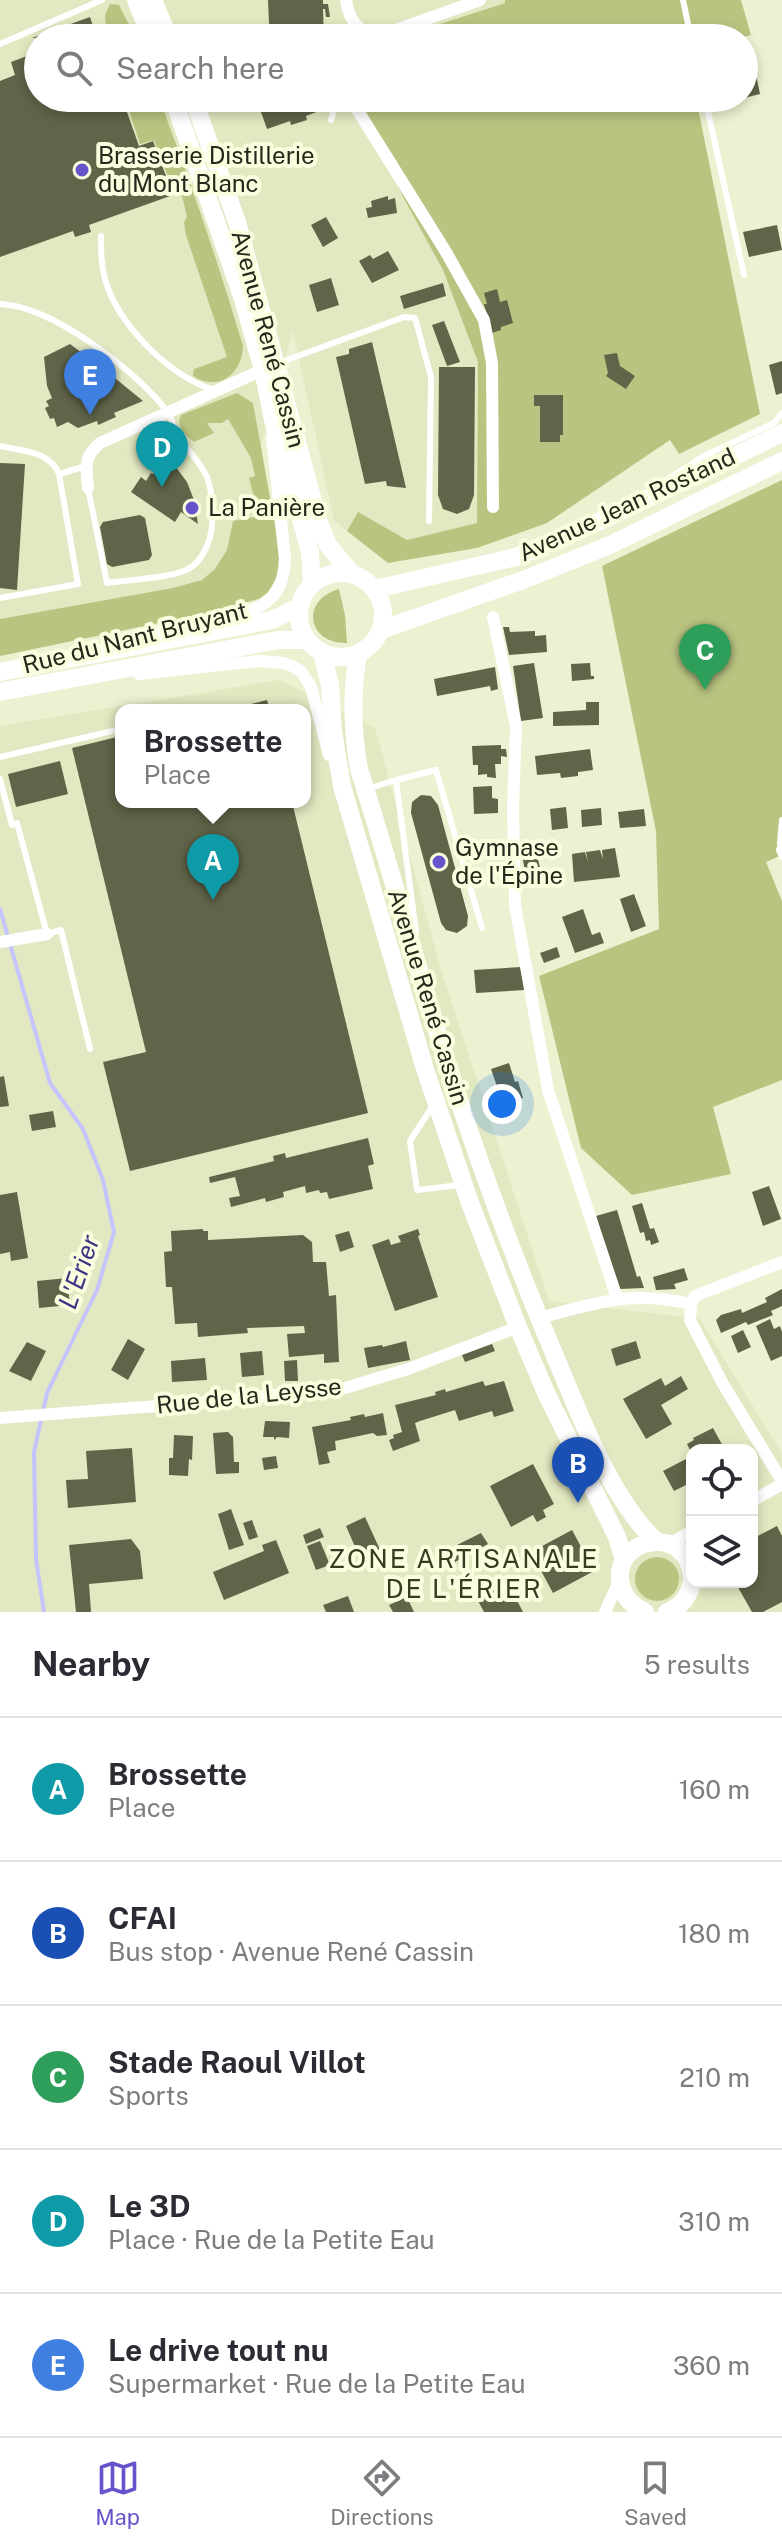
<!DOCTYPE html>
<html lang="en">
<head>
<meta charset="utf-8">
<style>
	body { margin:0; font-family:"Public Sans",sans-serif; background:#f7f7f7; color:#2b2b33 }
	.controls { position:absolute; right:24px; bottom:24px; display:grid; overflow:hidden; border-radius:16px; box-shadow:0 4px 12px #0003 }
	.controls button { width:72px; height:72px; display:grid; place-items:center; padding:0; border:0; border-bottom:2px solid #e1e1e2; background:#fff; color:#2b2b33; font:40px sans-serif }
	.you { position:absolute; left:502px; top:1104px; width:28px; height:28px; margin:-20px; border:6px solid #fff; border-radius:50%; background:#1a73e8; box-shadow:0 0 0 12px #1a73e833 }
	.badge { display:grid; place-items:center; width:52px; height:52px; border-radius:50%; background:#6754cd; color:#fff; font-size:26px; font-weight:700 }
	.pin { position:absolute; translate:-50% -66px; filter:drop-shadow(0 2px 4px #0008) }
	.pin::after { content:''; position:absolute; top:42px; width:28px; height:24px; background:inherit; clip-path:polygon(0 0,100% 0,50% 100%) }
	.popup { position:absolute; left:115px; top:704px; width:196px; height:104px; box-sizing:border-box; display:grid; place-content:center; border-radius:16px; background:#fff; filter:drop-shadow(0 2px 6px #0005); font-size:26px; white-space:nowrap; color:#7c7c81 }
	.popup b { font-size:30px; color:#2b2b33 }
	.popup::after { content:''; position:absolute; left:50%; top:100%; margin-left:-16px; border:16px solid transparent; border-top-color:#fff }
	.list { margin:0; padding:0; list-style:none }
	h2 { display:flex; justify-content:space-between; align-items:center; height:104px; margin:0; padding:0 32px; font-size:34px }
	h2 small { font-size:26px; font-weight:400; color:#7c7c81 }
	.list li { display:grid; grid-template-columns:52px 1fr auto; gap:24px; align-items:center; box-sizing:border-box; height:144px; padding:0 32px; border-top:2px solid #e1e1e2 }
	.list b { display:block; font-size:30px; white-space:nowrap }
	.list p { margin:0; font-size:26px; white-space:nowrap; color:#7c7c81 }
	.list em { font-size:26px; font-style:normal; color:#7c7c81 }
	.icon { flex:none; width:44px; height:44px; fill:none; stroke:currentColor; stroke-width:2; stroke-linecap:round; stroke-linejoin:round }
	.map { position:relative; flex:none; width:782px; height:1612px; overflow:hidden }
	.search { position:absolute; background:#fff; box-shadow:0 4px 12px #0003; left:24px; right:24px; top:24px; height:88px; display:flex; align-items:center; gap:20px; box-sizing:border-box; padding:0 28px; border-radius:44px; color:#7c7c81; font-size:30px }
	.sheet { height:824px; background:#fff }
	nav { display:flex; justify-content:space-around; align-items:center; box-sizing:border-box; height:112px; border-top:2px solid #e1e1e2; background:#fff; font-size:22px; color:#7c7c81 }
	nav a { display:grid; justify-items:center; gap:4px }
	nav .on { color:#6754cd }
	.map>svg:first-child { display:block }
	.built { fill:#e2e8c1; fill-rule:evenodd }
	.green { fill:#bac480 }
	.lines { fill:none; stroke-linecap:round; stroke-linejoin:round }
	.stream { stroke:#c5c4fd; stroke-width:4 }
	.building { fill:#606448 }
	.lane { stroke:#fff; stroke-width:6 }
	.street { stroke:#fff; stroke-width:12 }
	.secondary { stroke:#fff; stroke-width:18 }
	.poi-dot { fill:#6754cd; stroke:#f9ffde; stroke-width:3 }
	.labels { text-anchor:middle; stroke-width:8; stroke-linejoin:round; paint-order:stroke }
	.poi-label { font-size:24px; fill:#26281c; stroke:#f9ffde; text-anchor:start }
	.street-label { font-size:24px; fill:#26281c; stroke:#f9ffde }
	.water-label { font-size:26px; font-style:italic; fill:#413484; stroke:#f9ffde }
	.neighbourhood-label { font-size:26px; letter-spacing:2px; fill:#373b21; stroke:#f9ffde }
</style>
</head>
<body>
<div class="map">
<svg width="782" height="1612" viewBox="0 0 782 1612">
	<rect width="100%" height="100%" fill="#ecf1d1"/>
	<path class="built" d="M0,0H505V3L397,38H38V98H359L403,197L443,270L478,362L477,523L407,540L358,513L347,531L334,520L293,331L262,442L266,535L219,574L192,586L0,619Z
		M280,680L375,728L441,970L549,1301L700,1319L782,1454V1612H0V726ZM121,710H305V802H121ZM692,1450H752V1582H692Z"/>
	<path class="green" d="M505,0H741L751,35L739,38H397L505,3Z
		M110,4L119,5L136,38H107L105,15Z
		M125,98H159C190,180 218,262 243,346C242,375 218,392 193,376L194,369L227,357L186,235L184,222L187,217L182,196L175,195L154,140L140,144Z
		M359,98H696L760,414L679,454L670,440L547,523L477,548L388,563L347,531L358,512L407,540L477,523L478,362L443,270L403,197Z
		M237,393L253,403L275,525L280,566L276,579L268,592L259,599L207,613L0,656V619L173,588L202,580L215,569L227,550L233,521L259,516L249,478L255,476L251,458L228,419L222,423H207L214,433L194,442C186,435 175,427 181,415Z
		M782,480V855L766,862L782,901V1080L713,1107L731,1174L632,1195L581,1148L539,976L659,929L656,831L602,566Z
		M339,589L345,615L347,643C307,644 300,600 339,589Z
		M635 1579a22 22 0 1 1 44 0a22 22 0 1 1-44 0Z"/>
	<g class="lines">
		<path class="stream" d="M0,909L50,1083L83,1129L103,1180L114,1232L97,1290L47,1393L34,1452L36,1559L44,1612"/>
	</g>
	<path class="building" d="M268,0H323V4H328L330,17H326L325,9H323L324,38H257V24H269Z
		M90,17L97,38H32Z
		M38,52V98H122L139,146L153,141L173,195L89,225L91,232L75,237L73,231L0,257V81L15,75L11,62Z
		M754,65L760,94L744,98V67Z
		M256,98H323L324,109L306,116L307,120L291,125L290,121L267,129Z
		M388,196V200L395,198L397,213L368,218L366,208L372,207L371,201Z
		M326,217L338,238L323,247L311,225Z
		M777,225L782,250L749,257L743,232Z
		M388,251L399,270L372,283L359,261L370,255L373,259Z
		M331,278L339,305L317,312L309,285Z
		M443,283L446,296L404,309L400,296Z
		M497,289L500,302L507,300L513,323L501,327V330L492,333L484,304H487L484,293Z
		M444,321L460,362L447,366L432,325Z
		M372,342L406,488L387,486L386,481L365,484L336,357L349,354V349Z
		M70,344L82,353L87,367L95,364L101,377L110,374L143,401L114,413L116,417L98,425L97,421L78,428L68,422L57,427L54,418L50,419L45,408L49,406L46,401L52,398L47,386L44,357Z
		M617,353L620,366L635,376L626,389L606,376L608,373L604,355Z
		M782,361V393L776,395L769,365Z
		M439,367H475L474,495L469,509L457,514L443,509L438,495Z
		M534,395H563V435H560V442H540V406H534Z
		M166,454L187,482L194,500L198,524L181,512L175,522L131,492L141,477L146,481L151,473L153,474Z
		M0,463L25,464L17,590L0,588Z
		M140,515L145,518L152,555L149,560L112,567L107,564L100,527L103,522Z
		M503,627H509L510,632L535,631V636L546,635L547,652L509,655Z
		M534,663L543,718L521,721L513,666Z
		M590,663L591,676H594V679L572,681L571,664Z
		M495,667L498,689L491,691L490,686L437,696L434,679Z
		M267,700L270,710H233L232,709Z
		M586,702H599V725L553,726V712L586,710Z
		M121,736V802H292L368,1113L130,1171L103,1062L146,1052L72,748Z
		M501,745V749H506L507,757L501,756V764H495L496,778L487,777V774L478,775V765H473L472,746Z
		M590,749L593,770L578,772V776L561,778L560,773L537,775L535,756Z
		M60,761L68,794L16,807L8,774Z
		M492,786V798L498,799V813L474,814L473,787Z
		M421,795L431,796L438,805L468,916L467,926L457,933L446,930L441,923L411,813L412,802Z
		M566,807L568,828L552,830L550,809Z
		M601,808L602,825L582,827L581,810Z
		M644,809L646,826L620,828L618,812Z
		M520,845H528V853L536,852L543,879L527,881Z
		M615,848L620,877L574,882L572,854L585,852L588,862L586,852L600,850L603,859L602,850Z
		M634,894L646,926L631,932L620,899Z
		M583,909L592,935L600,932L604,943L575,953L562,917Z
		M557,947L560,957L544,963L540,953Z
		M521,967L525,990L476,993L474,970Z
		M509,1063L515,1082L518,1081L523,1098L503,1104L491,1069Z
		M4,1076L9,1106L0,1107V1077Z
		M53,1111L56,1127L32,1131L29,1115Z
		M368,1138L374,1164L368,1166L373,1189L329,1199L327,1192L320,1193L319,1190L306,1193L305,1186L283,1192L284,1197L266,1202L265,1198L231,1207L229,1198L240,1196L235,1177L210,1183L209,1177L274,1161L273,1156L285,1153L286,1158Z
		M769,1186L781,1219L763,1226L752,1192Z
		M17,1192L28,1258L11,1261L10,1252L0,1254V1195Z
		M642,1203L650,1229L654,1228L659,1242L651,1245L650,1240L646,1241L644,1232L640,1233L632,1206Z
		M617,1210L637,1277L640,1276L644,1288L619,1289L596,1216Z
		M203,1229V1231H208V1240L303,1235L312,1242L313,1262H326L329,1296L336,1295L339,1362L324,1363V1354L289,1357L287,1334L305,1333L304,1326L247,1328L248,1333L198,1337L197,1323L175,1324L172,1287H166L164,1252L172,1251L171,1231Z
		M418,1229L420,1235L418,1236L438,1297L395,1311L372,1245L389,1239L391,1245L401,1242L398,1236Z
		M349,1231L354,1247L340,1252L335,1235Z
		M684,1268L688,1280L674,1284L676,1289L656,1290L653,1277Z
		M67,1278L70,1305L39,1308L37,1281Z
		M782,1289V1306L771,1311L773,1315L748,1325L746,1322L721,1333L716,1320L721,1315L741,1309L742,1313L767,1302L765,1298Z
		M770,1319L774,1329L780,1326L782,1332V1356L771,1361L756,1326Z
		M743,1330L751,1347L738,1353L731,1336Z
		M128,1339L145,1349L128,1380L111,1370Z
		M406,1341L410,1360L368,1368L364,1348L382,1345L383,1347Z
		M636,1341L641,1358L616,1366L611,1349Z
		M27,1342L46,1351L31,1381L9,1371Z
		M492,1344L495,1351L465,1362L462,1355Z
		M262,1351L264,1375L242,1377L240,1353Z
		M205,1358L207,1380L172,1382L171,1361Z
		M297,1360L298,1381H285L284,1361Z
		M681,1376L688,1389L661,1405L672,1424L646,1439L623,1399L661,1378L665,1386Z
		M483,1381L485,1386L504,1381L514,1411L494,1417L492,1411L459,1421L455,1410L420,1421L415,1423L420,1441L393,1451L389,1440L394,1438L393,1435L402,1432L395,1405L436,1395L435,1392L445,1389L446,1392Z
		M383,1413L387,1435L377,1436L373,1433L335,1441L336,1450L327,1452L330,1463L319,1465L312,1427L351,1420L350,1417L364,1414L365,1417Z
		M265,1421L290,1422L289,1438L277,1437L274,1440V1437H263Z
		M713,1428L725,1450H690L687,1444L694,1440L693,1438Z
		M228,1432L233,1437L234,1462H239V1473L216,1474L213,1433Z
		M174,1435L193,1436L192,1460L189,1459L188,1476L169,1475V1458H173Z
		M132,1448L136,1502L68,1508L66,1480L88,1479L86,1451Z
		M276,1456L278,1468L264,1470L262,1458Z
		M686,1459L689,1465L692,1464V1482L674,1491L663,1471Z
		M533,1464L554,1504L543,1510L546,1517L537,1522L533,1515L511,1527L490,1486Z
		M231,1509L244,1545L229,1550L218,1514Z
		M365,1517L382,1554L362,1563L346,1526Z
		M252,1520L258,1537L249,1540L243,1523Z
		M777,1526L782,1536V1602L763,1612H752L735,1582H752V1539Z
		M320,1528L324,1537L306,1544L303,1535Z
		M572,1530L594,1571L553,1593L531,1552Z
		M481,1533L488,1544L455,1562L449,1549Z
		M131,1539L140,1551L143,1579L89,1584L91,1612H76L69,1545Z
		M276,1540L289,1573L224,1600L213,1572L264,1551L262,1545Z
		M320,1541L330,1565L316,1570L307,1546Z
		M507,1581L523,1612H484L476,1597Z
		M348,1596L354,1612H326L323,1605Z
		M407,1597L414,1612H393L389,1605Z"/>
	<g class="lines">
		<path class="lane" d="M683,0L691,38
			M0,44L102,0
			M705,98L744,275
			M331,120L333,114L331,98
			M101,236C101,251 101,265 105,279C116,323 171,378 214,390
			M0,304C52,306 135,370 166,410C173,418 173,429 179,437C188,451 200,461 207,477C212,491 213,511 212,525C211,540 203,560 190,568C175,578 127,580 107,583L88,488
			M276,364L404,317L415,318L431,377L429,521
			M0,446C22,451 50,451 59,474L78,584L0,598
			M59,474L86,466
			M665,481L702,457L774,423L782,413
			M0,757L121,729
			M0,779L12,825L17,823L47,934L61,930L90,1049
			M396,780L436,770L482,928
			M367,789L396,780L416,933
			M782,841L779,850L782,857
			M780,843L782,820
			M434,1104L410,1141L417,1190L460,1185"/>
		<path class="street" d="M346,0C349,21 358,32 379,36L480,0
			M350,98L446,252L484,320L492,363L493,507
			M88,488C86,466 83,458 100,443L267,368
			M493,617L516,726L513,806L515,905L548,1090L617,1298
			M127,639L247,612C275,602 284,587 285,558L272,437
			M139,674L259,661L284,663L292,666L301,671L311,687L329,755
			M0,942L47,934
			M691,1304L690,1320L723,1384L782,1481
			M539,1318C597,1303 629,1290 691,1304L695,1296L782,1262
			M0,1418L209,1402L345,1388L408,1369L518,1327
			M752,1501L782,1484
			M669,1544L692,1531
			M605,1612L620,1579"/>
		<path class="secondary" d="M136,0L151,38
			M153,0L169,38
			M173,98L243,299L263,370L273,420L310,552L312,585
			M193,98L237,222L319,523L328,545L352,574
			M299 615a42 42 0 1 1 84 0a42 42 0 1 1-84 0Z
			M375,589L516,557L607,518L782,433
			M381,630L523,580L610,545L782,461
			M322,653L330,685L333,731L342,786L425,1069L470,1203L518,1327L547,1395L617,1537L624,1560
			M358,654C351,694 352,730 359,769C390,866 416,964 446,1060C479,1165 517,1267 560,1368C583,1423 613,1502 657,1542
			M0,672L272,620L299,607
			M0,692L278,640H307
			M645,1612C633,1606 625,1599 621,1585C610,1537 687,1523 692,1576
			M667,1612C682,1607 689,1596 692,1582"/>
	</g>
	<g class="poi-dot">
		<circle cx="82" cy="170" r="8"/>
		<circle cx="192" cy="508" r="8"/>
		<circle cx="439" cy="862" r="8"/>
	</g>
	<g class="labels">
		<g class="poi-label">
			<text x="98" y="164">Brasserie Distillerie<tspan x="98" dy="28">du Mont Blanc</tspan></text>
			<text x="208" y="516">La Panière</text>
			<text x="455" y="856">Gymnase<tspan x="455" dy="28">de l'Épine</tspan></text>
		</g>
		<g class="street-label">
			<text transform="translate(268 339) rotate(75)" y="8">Avenue René Cassin</text>
			<text transform="translate(627 505) rotate(-25)" y="8">Avenue Jean Rostand</text>
			<text transform="translate(135 638) rotate(-14)" y="8">Rue du Nant Bruyant</text>
			<text transform="translate(428 997) rotate(73)" y="8">Avenue René Cassin</text>
			<text transform="translate(249 1396) rotate(-6)" y="8">Rue de la Leysse</text>
		</g>
		<g class="water-label">
			<text transform="translate(79 1272) rotate(-71)" y="9">L'Erier</text>
		</g>
		<g class="neighbourhood-label">
			<text x="464" y="1568">ZONE ARTISANALE<tspan x="464" dy="30">DE L'ÉRIER</tspan></text>
		</g>
	</g>
</svg>
<div class="controls">
<button><svg class="icon" aria-label="locate" viewBox="0 0 24 24"><circle cx="12" cy="12" r="6"/><path d="M12 2v4M12 18v4M2 12h4M18 12h4"/></svg></button>
<button><svg class="icon" aria-label="layers" viewBox="0 0 24 24"><path d="M12 4l9 5-9 5-9-5zM3 14l9 5 9-5"/></svg></button>
</div>
<div class="you"></div>
<div class="pin badge" style="left:213px;top:900px;background:#0f9aa8">A</div>
<div class="popup"><b>Brossette</b>Place</div>
<div class="pin badge" style="left:578px;top:1503px;background:#1a4fb4">B</div>
<div class="pin badge" style="left:705px;top:690px;background:#2e9e5b">C</div>
<div class="pin badge" style="left:162px;top:487px;background:#0f9aa8">D</div>
<div class="pin badge" style="left:90px;top:415px;background:#3f7fe0">E</div>
<div class="search"><svg class="icon" aria-label="search" viewBox="0 0 24 24"><circle cx="10" cy="10" r="6"/><path d="M15 15l6 6"/></svg>Search here</div>
</div>
<section class="sheet">
<h2>Nearby<small>5 results</small></h2>
<ul class="list">
<li><span class="badge" style="background:#0f9aa8">A</span><div><b>Brossette</b><p>Place</p></div><em>160 m</em></li>
<li><span class="badge" style="background:#1a4fb4">B</span><div><b>CFAI</b><p>Bus stop · Avenue René Cassin</p></div><em>180 m</em></li>
<li><span class="badge" style="background:#2e9e5b">C</span><div><b>Stade Raoul Villot</b><p>Sports</p></div><em>210 m</em></li>
<li><span class="badge" style="background:#0f9aa8">D</span><div><b>Le 3D</b><p>Place · Rue de la Petite Eau</p></div><em>310 m</em></li>
<li><span class="badge" style="background:#3f7fe0">E</span><div><b>Le drive tout nu</b><p>Supermarket · Rue de la Petite Eau</p></div><em>360 m</em></li>
</ul>
</section>
<nav>
<a class="on"><svg class="icon" aria-label="map" viewBox="0 0 24 24"><path d="M3 6l6-2 6 2 6-2v14l-6 2-6-2-6 2zM9 4v14M15 6v14"/></svg>Map</a>
<a><svg class="icon" aria-label="directions" viewBox="0 0 24 24"><path d="M12 3l9 9-9 9-9-9zM9 14v-3h6M13 9l2 2-2 2"/></svg>Directions</a>
<a><svg class="icon" aria-label="saved" viewBox="0 0 24 24"><path d="M7 4h10v16l-5-4-5 4z"/></svg>Saved</a>
</nav>
</body>
</html>
